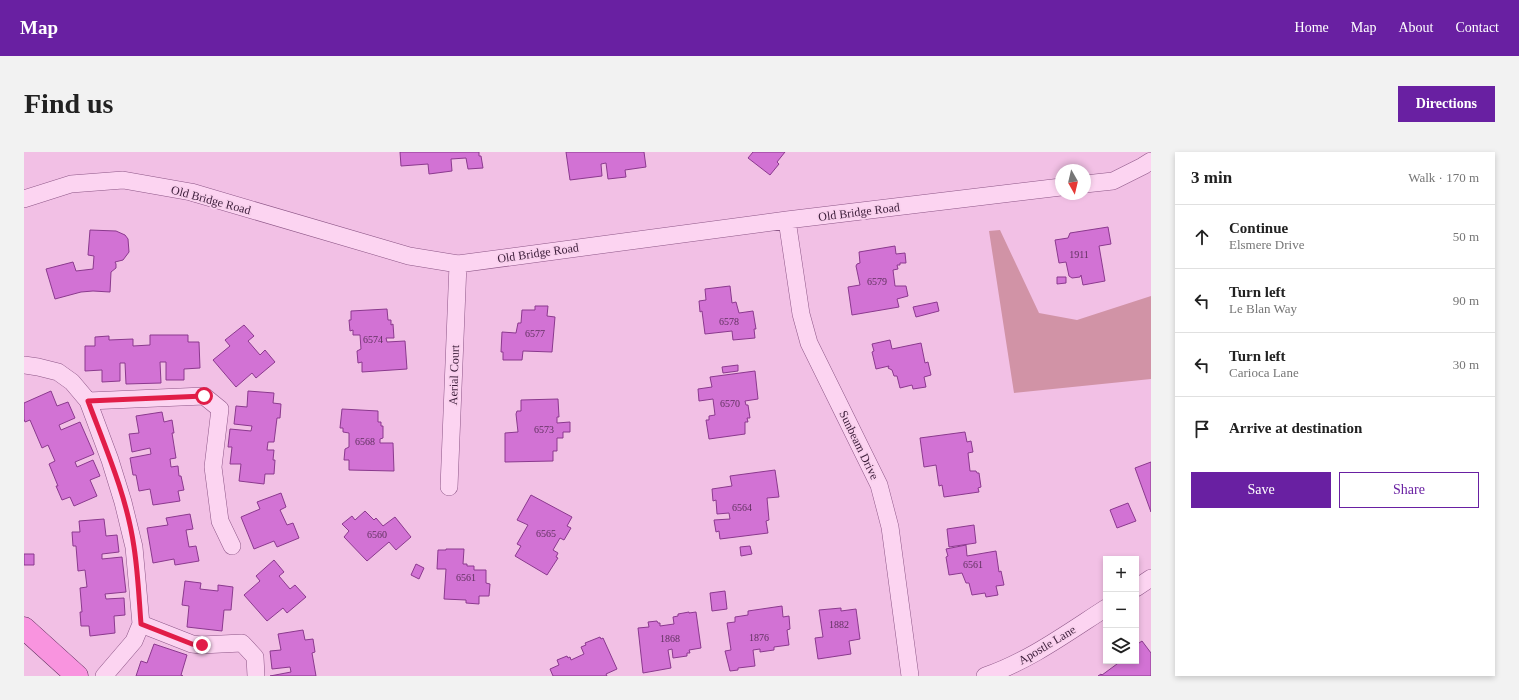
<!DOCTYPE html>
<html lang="en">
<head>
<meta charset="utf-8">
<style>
	body { margin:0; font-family:Georgia,serif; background:#f2f2f2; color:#222 }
	.controls { position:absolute; right:12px; bottom:12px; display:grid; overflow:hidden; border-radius:0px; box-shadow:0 2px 6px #0003 }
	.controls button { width:36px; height:36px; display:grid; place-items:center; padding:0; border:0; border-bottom:1px solid #e0e0e0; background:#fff; color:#222; font:20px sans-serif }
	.compass { position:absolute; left:1031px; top:12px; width:36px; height:36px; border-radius:50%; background:#fff; box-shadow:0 2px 6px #0003; rotate:172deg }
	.stop { position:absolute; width:12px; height:12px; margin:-9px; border:3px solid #e11d48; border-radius:50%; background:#fff }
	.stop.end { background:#e11d48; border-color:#fff; box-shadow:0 1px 4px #0008 }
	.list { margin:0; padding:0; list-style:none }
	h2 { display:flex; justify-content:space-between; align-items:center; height:52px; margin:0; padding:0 16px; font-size:17px }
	h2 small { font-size:13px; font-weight:400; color:#767676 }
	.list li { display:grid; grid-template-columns:26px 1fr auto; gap:12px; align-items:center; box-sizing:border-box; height:64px; padding:0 16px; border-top:1px solid #e0e0e0 }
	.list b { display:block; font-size:15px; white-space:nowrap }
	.list p { margin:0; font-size:13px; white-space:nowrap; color:#767676 }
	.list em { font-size:13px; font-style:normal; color:#767676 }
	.actions { display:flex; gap:8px; padding:12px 16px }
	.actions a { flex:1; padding:9px 0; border:1px solid #6920a2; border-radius:0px; text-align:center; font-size:14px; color:#6920a2 }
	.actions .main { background:#6920a2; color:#fff }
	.icon { flex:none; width:22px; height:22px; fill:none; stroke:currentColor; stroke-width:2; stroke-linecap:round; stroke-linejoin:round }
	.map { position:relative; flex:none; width:1127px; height:524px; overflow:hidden; border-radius:0px }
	header { display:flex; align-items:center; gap:24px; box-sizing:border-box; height:56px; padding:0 20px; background:#6920a2; color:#fff }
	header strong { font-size:19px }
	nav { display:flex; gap:22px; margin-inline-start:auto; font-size:14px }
	.intro { display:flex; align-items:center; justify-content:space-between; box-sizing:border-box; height:96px; padding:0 24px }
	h1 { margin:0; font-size:28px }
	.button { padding:10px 18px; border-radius:0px; background:#6920a2; color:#fff; font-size:14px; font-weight:700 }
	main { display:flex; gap:24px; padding:0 24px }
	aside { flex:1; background:#fff; border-radius:0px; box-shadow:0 2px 6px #0003 }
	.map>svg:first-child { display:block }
	.green { fill:#d193a6 }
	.building { fill:#d272d4; stroke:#8b398e }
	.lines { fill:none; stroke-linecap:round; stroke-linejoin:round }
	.street-casing { stroke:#8d5687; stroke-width:18 }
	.primary-casing { stroke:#5a2b59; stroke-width:23 }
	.street { stroke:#fcd4f1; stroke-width:17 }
	.primary { stroke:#f994df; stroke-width:22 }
	.route { stroke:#e11d48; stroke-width:5 }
	.labels { text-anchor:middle; stroke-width:3.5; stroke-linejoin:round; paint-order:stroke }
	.number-label { font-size:10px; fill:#613260 }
	.street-label { font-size:12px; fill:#3b1c39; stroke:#f9d0ed }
</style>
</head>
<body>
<header>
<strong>Map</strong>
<nav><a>Home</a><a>Map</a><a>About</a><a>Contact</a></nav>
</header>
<div class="intro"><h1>Find us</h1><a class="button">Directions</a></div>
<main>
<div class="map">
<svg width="1127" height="524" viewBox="0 0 1127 524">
	<rect width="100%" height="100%" fill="#f2c0e5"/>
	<path class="green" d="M976,78L1015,161L1053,168L1127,144V227L990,241L965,79Z"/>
	<path class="building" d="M376,0H455V4H457L459,16L444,17L442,6L427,7L428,19L405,22L404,12L377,14Z
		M542,0H620L622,15L601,18L602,25L584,27L582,11L577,12L578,24L546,28Z
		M729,0H761L753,10L755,12L746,23L724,6Z
		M1084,75L1087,92L1075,94L1081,129L1059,133L1057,123L1056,125L1048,126L1045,124L1042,110L1035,111L1031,88L1044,86L1046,81Z
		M66,78L92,79L101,83L104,87L105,100L99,108L91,110L92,112V116L87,120L86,140L69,139L57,140L31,147L22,117L49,110L52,119L69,117L70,104L64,103Z
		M871,94L872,102L881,101L882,111H876V113H873L874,117L869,118L871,134H882L884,144L873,147L875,155L828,163L824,135L836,133L832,114L833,112L836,111L835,100Z
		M1033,125H1042V131L1033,132Z
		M706,134L708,151L712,150L715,161L729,159L732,177H730L731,186L709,188L708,179L681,182L678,159L676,160L675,149L682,148L681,137Z
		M913,150L915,159L892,165L889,155Z
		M511,154H524L523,164L531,165L528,200L499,199L498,208H479V200H477L478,180L492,181L494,171H497L498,158H511Z
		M363,157L364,168H367V173L369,172L370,186H362L363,190L381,189L383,217L338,220V210L334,211L333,199L337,197L336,183H329V178L326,179L325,168H327V159Z
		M220,173L230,184L224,189L236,203L241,198L251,210L232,226L228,221L212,235L189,208L206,194L201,188Z
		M126,183H164V190H175L176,216L160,217V228H142V210H136L137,231L102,232L101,211H96V229L78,230V218L61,219V194H71V185L85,184V188L109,187V194L126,193Z
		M866,188L868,197L897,191L901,211L904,210L907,223L900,225L902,235L889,237L888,233L876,236L873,224H870L868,218L864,216L865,214L852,217L848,200L850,199L848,192Z
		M714,213V219L699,221L698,215Z
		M731,219L734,247L721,249L722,253H724L726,266H723L724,270H721V282L685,287L682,268H685V264L691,263L689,247L675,249L674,237L688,235L686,225Z
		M27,239L33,254L44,250L51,266L35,273L37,278L56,270L70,302L51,310L53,315L69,308L76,324L66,328L73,344L50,354L46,345L38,348L32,334H34L25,312L31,309L24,293L18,296L6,268L1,270L0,267V251Z
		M224,239L250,241L249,251L257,252L256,266H253L250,290H244L243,298H250L249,308H251L250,322H241L240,332L215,329L217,312H206L208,295H204L206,277L227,279L228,274L210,272L212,254L223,255Z
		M534,247L535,265H533V271L546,270V280H539V286H533V299H529V309L481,310V281L494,280L492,262L493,259H497V248Z
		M318,257L354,259V270H357V274H359V286L356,287V291H369L370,319L325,318V308H320L321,297L325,295V281L319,280V276H316Z
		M138,260L140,270L148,268L150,281H148L152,306L146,307L147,315L154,314L155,324H157L160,338L154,339L156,349L129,353L126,337L115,339L112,323H109L106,306L127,302L126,296L108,300L105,282L115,281L112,264Z
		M941,280L943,290L947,289L949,300L944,301L946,319H952L953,321H955L957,335L954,336L955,340L920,345L918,333L915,334L912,313L900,315L896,286Z
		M1127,310V360L1111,316Z
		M751,318L755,345L743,346L745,368L742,369L744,381L696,387L695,379L692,380L690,368L706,367L705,361L693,362L692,348L689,349L688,337L708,334L706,324Z
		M257,341L262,355L256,358L263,373L269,371L275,386L253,395L250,389L230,397L217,365L236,357L233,350Z
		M507,343L548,365L543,374L547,376L540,388L536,386L529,398L534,401L532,405L534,406L523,423L491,404L497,394L493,392L504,373L493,368Z
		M1104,351L1112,369L1093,376L1086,358Z
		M341,359L350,368L352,366L359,374L371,365L387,385L372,398L365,390L343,409L320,385L325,379L318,372L328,364L331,368Z
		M166,362L169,377L162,378L165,395L172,394L175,409L151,413L150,407L129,411L123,376L144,373L142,366Z
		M80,367L82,384L93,383L95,400L78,402V407L98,405L102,440L81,442L82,447L100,446L101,463L90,464L91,481L66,484L65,474H57L56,460H58L56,436L63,435L61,418L54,419L52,394H49L48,380H56L55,369Z
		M950,373L952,391L925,395L923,377Z
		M942,393L943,404L972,399L975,420L977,419L980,433L972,434L974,443L962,445L961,441L948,443L945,431H942L938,421L925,423L922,405L924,404L922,397Z
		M726,394L728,402L717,404L716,395Z
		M422,397H440L439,412H443V414H450V418H462V431L466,432L465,444H455V452L442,451V448L420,447L422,417H413L414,398H422Z
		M0,402H10V413H0Z
		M250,408L260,420L255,424L266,437L271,433L282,445L263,461L259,456L243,469L220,443L236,429L232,424Z
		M392,412L400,416L395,427L387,423Z
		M161,429L177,431L176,437L194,439V433L209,435L207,458H200L198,479L163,475L165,454L158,453Z
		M701,439L703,457L688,459L686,441Z
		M758,454L759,465L765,464L766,477L763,478L765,493L750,495V498L736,500V497L729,498L731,514L714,516V518L706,519L701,499L707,498L703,471L711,470V465L724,463V459Z
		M817,456V459L832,457L836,487L825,489L827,502L794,507L791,486L799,485L795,458Z
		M665,460V461L672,460L677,496L665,498L666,501H663V504L649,506L648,497L644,498L647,516L619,521L614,476L625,475L624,470L633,469L634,471H636V474L650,472L649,465L654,464V462Z
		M279,478L281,488L289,487L291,500L288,501L292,524H246L267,520L266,515L248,517L246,499L257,498L254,482Z
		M576,485L577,487L579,486L593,517L582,522L583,524H529L526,517L535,513L533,508L543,504L544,506L546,505L547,508L560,502L557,495L562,493L561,491Z
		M1118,489L1127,501V524H1074L1077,522L1078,523L1097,509H1112V493Z
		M130,492L163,503L157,523L159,524H112L117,509L123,511Z"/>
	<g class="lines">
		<g class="street-casing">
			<path id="street" d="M1061,32L1089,29L1119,14L1127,9
				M0,47L47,32L99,28L167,40L385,104L434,112L763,68L1037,35
				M763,68L777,162L785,191L855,333L866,375L886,524
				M0,213L14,215L34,220L48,230L64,249L86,308L99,350L110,395L117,472L110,489L80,524
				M64,249L180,244L196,257L189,315L196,369L208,394
				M425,335L434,112
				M1112,436L1127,426
				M117,472L168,492L177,493L218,491L231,505L232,524
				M961,524C1005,509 1043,481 1082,456"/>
		</g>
		<g class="primary-casing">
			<path id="primary" d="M0,476L53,524"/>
		</g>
		<use href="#street" class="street"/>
		<use href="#primary" class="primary"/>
	</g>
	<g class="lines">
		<path class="route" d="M178,493L168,492L117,472C115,446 114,421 110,395C103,345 82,297 64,249L180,244"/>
	</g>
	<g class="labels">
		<g class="number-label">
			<text x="1055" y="106">1911</text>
			<text x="853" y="133">6579</text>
			<text x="705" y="173">6578</text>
			<text x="511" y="185">6577</text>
			<text x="349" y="191">6574</text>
			<text x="706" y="255">6570</text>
			<text x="520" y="281">6573</text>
			<text x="341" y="293">6568</text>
			<text x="718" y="359">6564</text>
			<text x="522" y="385">6565</text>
			<text x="353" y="386">6560</text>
			<text x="949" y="416">6561</text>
			<text x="442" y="429">6561</text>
			<text x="815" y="476">1882</text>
			<text x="735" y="489">1876</text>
			<text x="646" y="490">1868</text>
		</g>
		<g class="street-label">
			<text transform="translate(187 48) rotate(15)" y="4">Old Bridge Road</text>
			<text transform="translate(835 60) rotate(-7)" y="4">Old Bridge Road</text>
			<text transform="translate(514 101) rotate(-8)" y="4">Old Bridge Road</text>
			<text transform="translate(430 223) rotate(-88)" y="4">Aerial Court</text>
			<text transform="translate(835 293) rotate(64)" y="4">Sunbeam Drive</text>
			<text transform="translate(1023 493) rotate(-31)" y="4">Apostle Lane</text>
		</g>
	</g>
</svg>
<div class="controls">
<button>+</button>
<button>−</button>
<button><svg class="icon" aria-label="layers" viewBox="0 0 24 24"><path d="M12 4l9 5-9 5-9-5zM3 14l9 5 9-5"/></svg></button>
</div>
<svg class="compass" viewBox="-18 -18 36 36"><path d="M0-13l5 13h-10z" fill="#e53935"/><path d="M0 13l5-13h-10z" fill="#767676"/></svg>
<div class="stop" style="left:180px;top:244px"></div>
<div class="stop end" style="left:178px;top:493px"></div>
</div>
<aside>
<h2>3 min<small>Walk · 170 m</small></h2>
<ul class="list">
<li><svg class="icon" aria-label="ahead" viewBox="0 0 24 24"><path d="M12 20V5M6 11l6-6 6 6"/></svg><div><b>Continue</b><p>Elsmere Drive</p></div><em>50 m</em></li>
<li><svg class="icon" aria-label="left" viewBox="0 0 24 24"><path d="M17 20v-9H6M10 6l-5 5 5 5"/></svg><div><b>Turn left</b><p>Le Blan Way</p></div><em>90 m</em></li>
<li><svg class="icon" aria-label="left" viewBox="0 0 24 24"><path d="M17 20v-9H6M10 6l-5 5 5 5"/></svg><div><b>Turn left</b><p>Carioca Lane</p></div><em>30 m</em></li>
<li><svg class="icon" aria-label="arrive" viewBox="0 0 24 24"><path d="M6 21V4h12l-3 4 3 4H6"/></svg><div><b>Arrive at destination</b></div></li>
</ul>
<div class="actions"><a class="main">Save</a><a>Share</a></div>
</aside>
</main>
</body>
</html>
